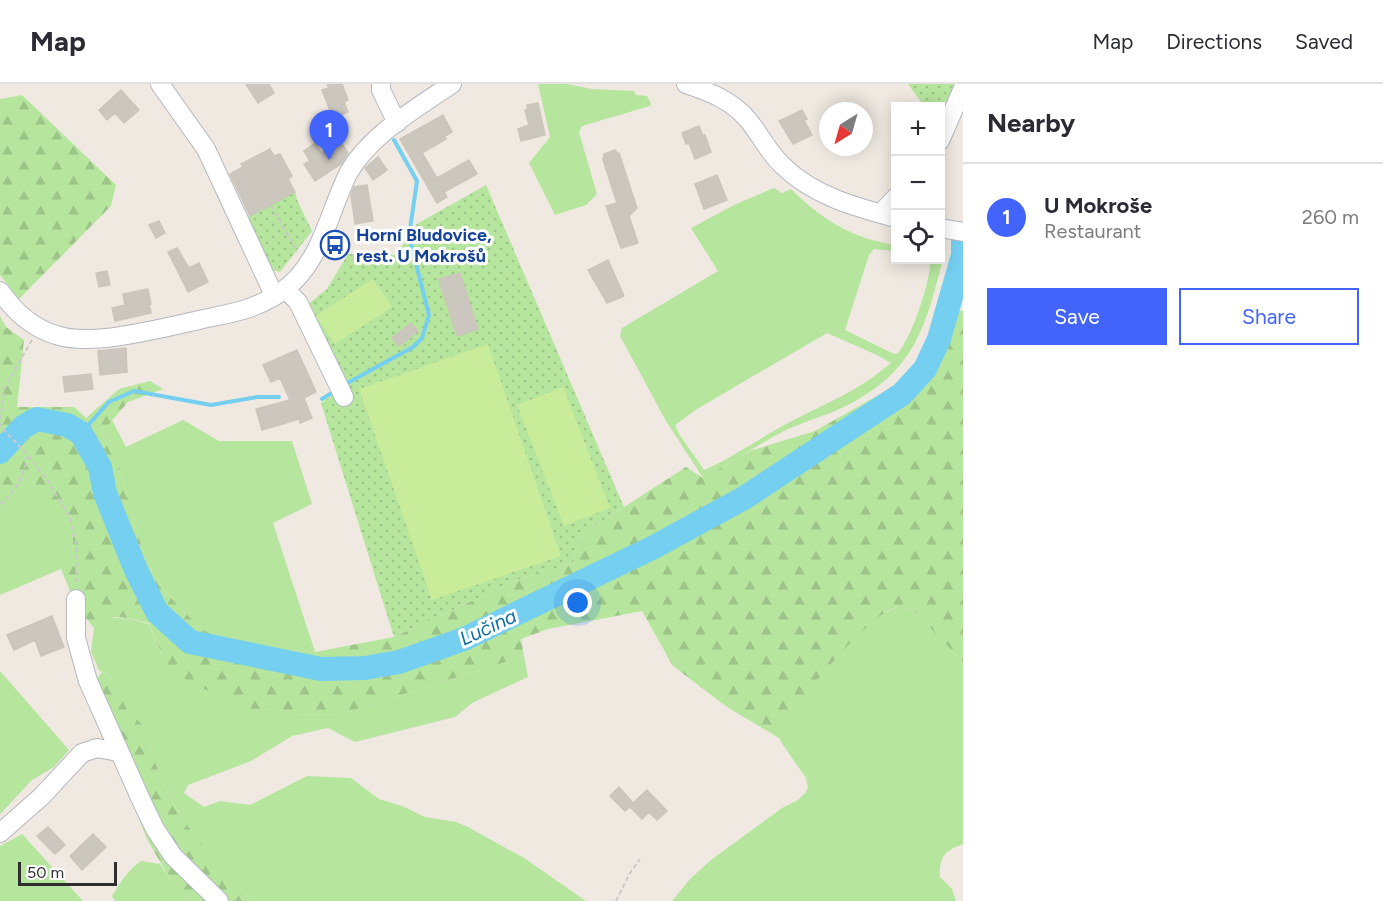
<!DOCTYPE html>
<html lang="en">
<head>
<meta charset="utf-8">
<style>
	body { margin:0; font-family:Figtree,sans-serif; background:#f7f7f7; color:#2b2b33 }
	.controls { position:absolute; right:18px; top:18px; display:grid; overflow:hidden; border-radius:0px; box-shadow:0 3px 15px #0003 }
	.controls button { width:54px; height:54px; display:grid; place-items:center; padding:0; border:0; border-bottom:2px solid #e1e1e2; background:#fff; color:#2b2b33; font:30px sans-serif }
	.compass { position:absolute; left:819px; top:18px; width:54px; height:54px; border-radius:50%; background:#fff; box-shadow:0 3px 15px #0003; rotate:217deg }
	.scale { position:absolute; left:18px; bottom:15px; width:99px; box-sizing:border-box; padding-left:6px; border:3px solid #2e2e2e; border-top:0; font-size:16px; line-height:21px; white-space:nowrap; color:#2e2e2e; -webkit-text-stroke:4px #fff; paint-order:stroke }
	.you { position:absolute; left:578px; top:519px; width:21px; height:21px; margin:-15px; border:4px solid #fff; border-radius:50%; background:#1a73e8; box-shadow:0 0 0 9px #1a73e833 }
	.badge { display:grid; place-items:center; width:39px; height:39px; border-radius:50%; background:#4264fb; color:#fff; font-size:20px; font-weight:700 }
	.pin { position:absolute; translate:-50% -50px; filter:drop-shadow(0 2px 3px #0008) }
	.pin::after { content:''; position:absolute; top:32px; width:21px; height:18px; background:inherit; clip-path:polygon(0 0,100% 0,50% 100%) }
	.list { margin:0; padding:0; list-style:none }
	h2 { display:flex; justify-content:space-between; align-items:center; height:78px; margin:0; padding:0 24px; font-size:26px }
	h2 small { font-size:20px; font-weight:400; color:#7c7c81 }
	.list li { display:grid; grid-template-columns:39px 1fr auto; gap:18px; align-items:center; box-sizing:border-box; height:108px; padding:0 24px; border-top:2px solid #e1e1e2 }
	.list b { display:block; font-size:22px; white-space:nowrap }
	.list p { margin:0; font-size:20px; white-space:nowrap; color:#7c7c81 }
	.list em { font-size:20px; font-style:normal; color:#7c7c81 }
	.actions { display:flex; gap:12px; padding:18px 24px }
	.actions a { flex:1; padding:14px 0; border:2px solid #4264fb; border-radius:0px; text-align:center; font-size:21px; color:#4264fb }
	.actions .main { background:#4264fb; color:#fff }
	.icon { flex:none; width:33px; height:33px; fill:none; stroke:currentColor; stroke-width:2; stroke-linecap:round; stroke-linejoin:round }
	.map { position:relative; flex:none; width:963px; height:817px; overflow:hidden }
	header { display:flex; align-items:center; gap:36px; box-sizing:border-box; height:84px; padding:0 30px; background:#fff; border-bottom:2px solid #e1e1e2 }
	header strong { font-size:28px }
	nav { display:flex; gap:33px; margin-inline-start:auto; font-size:21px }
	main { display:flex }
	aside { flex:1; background:#fff }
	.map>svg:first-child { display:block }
	.grass { fill:#b6e59e; fill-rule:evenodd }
	.forest { fill:url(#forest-firs) }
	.park { fill:url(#park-dots) }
	.pitch { fill:#c9ec9a }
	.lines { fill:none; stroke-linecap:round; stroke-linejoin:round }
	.stream { stroke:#75cff0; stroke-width:4 }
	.river { stroke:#75cff0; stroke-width:24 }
	.building { fill:#cbc7bf; stroke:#cbc5ba; stroke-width:1.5 }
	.minor-casing { stroke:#b4b7c1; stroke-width:20 }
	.path { stroke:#c9c9c9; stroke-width:2; stroke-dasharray:4.5 3; stroke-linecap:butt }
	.minor { stroke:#fff; stroke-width:18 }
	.labels { text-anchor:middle; stroke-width:6; stroke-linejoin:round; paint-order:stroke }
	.transit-label { font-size:18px; font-weight:bold; fill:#164399; stroke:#fff; text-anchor:start }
	.water-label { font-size:20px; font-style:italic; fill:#0d6fa3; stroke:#fff }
</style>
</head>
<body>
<header>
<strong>Map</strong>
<nav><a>Map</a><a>Directions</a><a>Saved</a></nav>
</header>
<main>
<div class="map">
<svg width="963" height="817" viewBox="0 0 963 817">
	<defs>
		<pattern id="forest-firs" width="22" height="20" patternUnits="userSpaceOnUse" patternTransform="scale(1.5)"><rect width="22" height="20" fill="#b6e59e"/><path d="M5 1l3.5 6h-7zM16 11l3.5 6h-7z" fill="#9dc588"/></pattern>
		<pattern id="park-dots" width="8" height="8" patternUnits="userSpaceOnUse" patternTransform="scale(1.5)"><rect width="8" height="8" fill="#b6e59e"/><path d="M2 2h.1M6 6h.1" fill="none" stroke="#9dc588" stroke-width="1.8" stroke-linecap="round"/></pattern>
	</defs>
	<rect width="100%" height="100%" fill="#efe9e1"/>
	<path class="grass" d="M538,0H567L592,5L634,7L636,11L647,12L651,20L650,22L582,42L579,48L597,110L586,121L555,131L529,79L550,53Z
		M774,104L782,109L791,105C822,136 852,154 895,161V167L874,165L869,171L845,246L892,269L896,270L899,268C915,245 928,203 931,176H940L941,168L944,171C926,241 916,287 846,322C825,332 802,338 782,348C755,362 730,380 703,394L666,337L620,252L622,244L718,187L691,144L736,120ZM827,249L877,271L891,279C857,308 828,318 790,338C761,353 734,373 704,386L679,350L675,341L697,325Z
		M112,336L126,363L183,336L219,357H292L312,420L273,439L315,568L239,562L202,546L166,509L145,475L119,382L101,349Z
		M28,394C48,410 73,430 73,459C73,468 66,477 61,485L0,511V430L6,424Z
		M903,522L913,526L963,578V760C944,767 939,773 940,793L952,805L956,817H672L690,795L711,776L782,724L798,716L806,708L808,703L806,694L783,661L779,654L780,647C800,612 843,562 874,536C882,529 892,524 903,522Z
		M106,533L130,535L149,540L164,576L241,623L272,626L284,631L341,630L524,572L528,593L472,619L455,633L355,658L328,644L292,652L251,677L188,701L184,709L204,723L220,717L250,721L307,692L351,694L379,715L402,722L425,733L456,738L466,742L524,774L586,817H252L194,751L172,718L151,669L150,655L146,644L128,627L111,593L99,586L91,568L94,544L98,535Z
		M0,587L69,666L54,683L32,696L0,730Z
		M22,750L83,817H0V762Z
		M141,777L160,780L170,795L191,817H115L112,812C120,799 128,786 141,777Z"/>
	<path class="forest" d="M22,11L116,101L111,122L19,215L0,191V15Z
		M946,225L963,227V578L913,526C906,522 899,522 891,525C867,535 783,629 779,654L727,623L673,582L642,527L548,545L521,555L524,572L341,630L284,631L272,626L241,624L172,588L164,576L149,539C133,535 115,530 98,535L94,544L86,534L79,506L70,507L61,485C66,477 73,468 73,459C73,431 48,411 28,394L6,424L0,430V232L6,243L24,256L17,323H74L86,334L119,305L150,297L163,305L128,318L101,349L119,382L145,475L166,509L202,546L239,562L315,568L394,553L517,496L572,480L581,451L686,383L703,394L750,367L815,347L912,292Z
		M102,588L111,593L128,627L146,644L150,655L151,669L172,718L194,751L252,817H191L170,795L147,755L115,675L97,595Z"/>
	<path class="park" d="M908,0H959L941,47L940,22H924Z
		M486,101L624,423L581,451L572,480L517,496L394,553L321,319L344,304L307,221L327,205L348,170L396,171L417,140Z
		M295,108L297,116L312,147L280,188L271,186L246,134Z"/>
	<path class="pitch" d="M373,195L392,223L335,260L316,232Z
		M488,260L561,472L432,516L359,305Z
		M563,303L610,424L564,442L517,321Z"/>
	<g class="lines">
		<path class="stream" d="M344,301L413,263L422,254L429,231L409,152L417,97L394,56
			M322,315L335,307
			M81,349L109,318L134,307L211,321L257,313H279"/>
		<path class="river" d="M0,368L23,343L37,335L67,341L81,349L100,383L105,409L136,486L157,528L190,558L321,585L365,584L399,578L464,555L654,463L744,414L902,310L925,285L939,255L963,171V156"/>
	</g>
	<path class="building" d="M246,0H269L274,9L258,19Z
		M327,0H342L348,16L344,18L348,28L333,34L322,6L329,4Z
		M121,6L139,26L124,39L115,29L107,36L99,26Z
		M538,19L545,51L521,57L518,45L529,41L525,26L528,25L527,21Z
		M802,26L807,35L804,36L812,51L793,60L779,37Z
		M443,31L452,48L445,52L446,55L422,69L437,94L469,76L477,90L444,108L447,113L437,119L400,55Z
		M699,42L703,52L705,51L711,68L695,75L689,59L686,60L682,49Z
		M340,57L348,69L341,80L315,97L304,80L310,77L304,67L315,59L321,69Z
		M270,65L274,72L280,70L292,92L288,95L295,108L250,132L230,90L243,83L241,80Z
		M615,66L617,69H619L637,124L629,132L638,159L621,164L606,122L617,119L603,76L604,70Z
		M378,73L387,86L373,96L365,84Z
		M717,91L727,116L704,125L695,100Z
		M367,101L373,137L355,140L351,111L354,103Z
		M159,137L165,149L156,154L149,141Z
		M177,164L189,184L199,179L208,198L188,208L168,168Z
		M608,176L624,212L607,219L588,186Z
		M107,187L110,201L99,203L96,189Z
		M460,189L478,245L457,252L439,195Z
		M148,205L151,220H149L151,229L115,237L112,224L125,221L123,210Z
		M411,239L418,247L399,262L392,254Z
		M126,264L127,288L100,291L98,267Z
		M297,266L316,308L304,314L312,334L300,339L299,335L262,346L256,325L290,316L280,294L271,298L263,281Z
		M91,290L93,305L65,308L63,293Z
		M52,532L64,563L41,572L35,556L14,566L7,551Z
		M619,703L633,719L647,706L667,727L657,736L649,728L642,735L630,723L625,727L610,712Z
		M48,743L65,761L55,770L37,752Z
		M93,750L106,763L82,786L70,772Z"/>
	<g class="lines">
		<g class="minor-casing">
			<path id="minor" d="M160,0L206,65L274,211
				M381,0V6L397,39
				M686,0C710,8 733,17 749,37C761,52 769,69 783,82C814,112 855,123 896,134
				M940,57L963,4
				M880,130L896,113
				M940,144L963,148
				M285,205L298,218L344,313
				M0,207C14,227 32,244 56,251C91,263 158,245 195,237C214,232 234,230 252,223C265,218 280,210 291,200C323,171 330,125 349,88C370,51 418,23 452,0
				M76,515V554L88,597L142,718L155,745L173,772L219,817
				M0,749L42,712L82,669L97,664L118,668"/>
		</g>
		<path class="path" d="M271,122L298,168
			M32,256L4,305L0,342L28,371L47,396L70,433L77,465L76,500
			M0,420C16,408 24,390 28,371
			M616,817L630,789L640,775"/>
		<use href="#minor" class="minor"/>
	</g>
	<defs>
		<g id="bus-ring" transform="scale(1.5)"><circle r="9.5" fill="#fff" stroke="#1a4fb4" stroke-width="1.5"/><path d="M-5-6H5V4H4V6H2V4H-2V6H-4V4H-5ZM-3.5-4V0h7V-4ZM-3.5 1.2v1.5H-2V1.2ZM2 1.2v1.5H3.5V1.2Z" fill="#1a4fb4"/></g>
	</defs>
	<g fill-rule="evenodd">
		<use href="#bus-ring" x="335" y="161"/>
	</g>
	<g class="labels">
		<g class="transit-label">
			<text x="356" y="157">Horní Bludovice,<tspan x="356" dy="21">rest. U Mokrošů</tspan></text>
		</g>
		<g class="water-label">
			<text transform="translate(488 543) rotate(-25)" y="7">Lučina</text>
		</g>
	</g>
</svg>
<div class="controls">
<button>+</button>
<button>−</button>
<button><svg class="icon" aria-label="locate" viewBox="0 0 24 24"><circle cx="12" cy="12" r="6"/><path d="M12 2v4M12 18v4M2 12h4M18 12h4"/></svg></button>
</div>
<svg class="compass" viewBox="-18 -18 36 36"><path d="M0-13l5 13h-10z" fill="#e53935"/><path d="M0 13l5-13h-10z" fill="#7c7c81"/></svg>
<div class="scale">50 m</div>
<div class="you"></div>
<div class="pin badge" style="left:329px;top:76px">1</div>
</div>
<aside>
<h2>Nearby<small></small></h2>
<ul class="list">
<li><span class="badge">1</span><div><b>U Mokroše</b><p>Restaurant</p></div><em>260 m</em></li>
</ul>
<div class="actions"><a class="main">Save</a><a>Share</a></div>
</aside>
</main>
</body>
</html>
